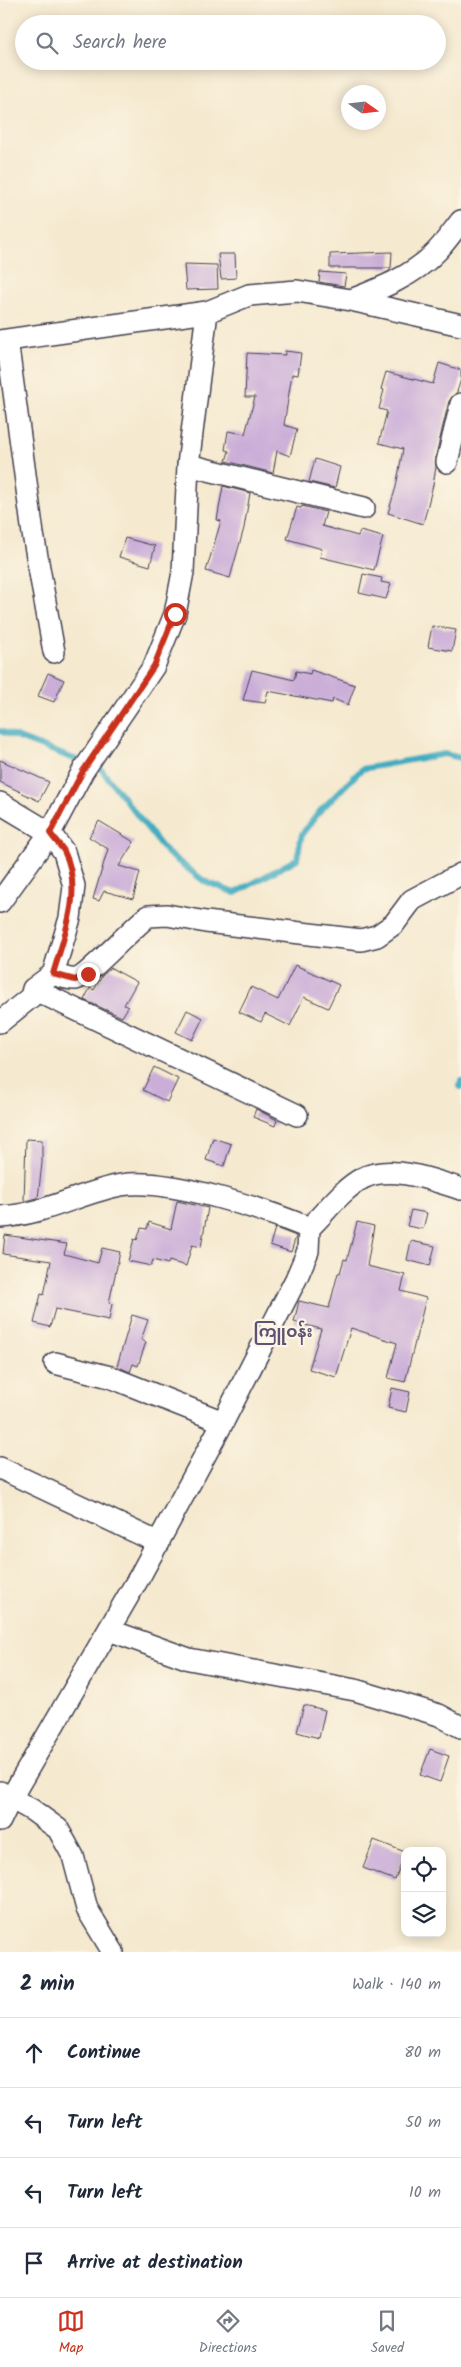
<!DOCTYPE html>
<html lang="en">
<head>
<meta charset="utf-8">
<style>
	body { margin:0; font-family:Kalam,"Noto Sans Myanmar",sans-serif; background:#f2f2f3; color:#1f2937 }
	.controls { position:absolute; right:15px; bottom:15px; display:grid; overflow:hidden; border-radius:10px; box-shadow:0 2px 12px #0003 }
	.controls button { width:45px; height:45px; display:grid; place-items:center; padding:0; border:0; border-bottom:1px solid #e0e1e3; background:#fff; color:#1f2937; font:25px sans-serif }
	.compass { position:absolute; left:341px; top:85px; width:45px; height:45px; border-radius:50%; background:#fff; box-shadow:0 2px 12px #0003; rotate:104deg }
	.stop { position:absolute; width:15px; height:15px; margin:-11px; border:4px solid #c8321e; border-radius:50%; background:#fff }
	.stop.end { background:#c8321e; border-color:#fff; box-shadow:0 1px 5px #0008 }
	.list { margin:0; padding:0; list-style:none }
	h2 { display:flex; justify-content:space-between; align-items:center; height:65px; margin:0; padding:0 20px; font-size:21px }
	h2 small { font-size:16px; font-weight:400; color:#747a83 }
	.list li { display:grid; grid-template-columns:32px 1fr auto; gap:15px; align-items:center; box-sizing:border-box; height:70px; padding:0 20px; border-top:1px solid #e0e1e3 }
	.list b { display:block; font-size:19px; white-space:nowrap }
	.list em { font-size:16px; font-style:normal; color:#747a83 }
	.icon { flex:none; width:28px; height:28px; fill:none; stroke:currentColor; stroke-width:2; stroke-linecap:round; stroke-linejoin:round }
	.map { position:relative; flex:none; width:461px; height:1952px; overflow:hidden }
	.search { position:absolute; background:#fff; box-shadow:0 2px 12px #0003; left:15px; right:15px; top:15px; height:55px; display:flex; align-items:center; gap:12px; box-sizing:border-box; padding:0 18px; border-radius:28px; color:#747a83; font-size:19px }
	.sheet { height:345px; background:#fff }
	nav { display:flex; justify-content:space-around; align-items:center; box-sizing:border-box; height:70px; border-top:1px solid #e0e1e3; background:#fff; font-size:14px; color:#747a83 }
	nav a { display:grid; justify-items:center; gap:2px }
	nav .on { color:#c8321e }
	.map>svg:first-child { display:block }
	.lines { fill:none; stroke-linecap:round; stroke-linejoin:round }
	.stream { stroke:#41acc1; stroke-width:6 }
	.building { fill:#cbaed8 }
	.minor-casing { stroke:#424051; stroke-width:24 }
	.minor { stroke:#fff; stroke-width:21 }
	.route { stroke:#c8321e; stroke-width:6 }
	.labels { text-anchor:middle; stroke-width:4.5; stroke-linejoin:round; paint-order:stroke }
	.quarter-label { font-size:16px; font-weight:bold; fill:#5d5372; stroke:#fcf5e5 }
</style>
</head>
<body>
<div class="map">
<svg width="461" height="1952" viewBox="0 0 461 1952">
	<rect width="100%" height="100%" fill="#fcf5e5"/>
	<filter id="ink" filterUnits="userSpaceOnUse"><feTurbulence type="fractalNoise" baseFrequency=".02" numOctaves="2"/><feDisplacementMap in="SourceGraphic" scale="10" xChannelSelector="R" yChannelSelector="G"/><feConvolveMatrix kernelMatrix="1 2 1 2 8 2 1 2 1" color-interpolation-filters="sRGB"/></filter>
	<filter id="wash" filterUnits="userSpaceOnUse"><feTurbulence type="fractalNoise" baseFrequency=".0096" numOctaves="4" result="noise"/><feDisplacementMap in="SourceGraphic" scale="20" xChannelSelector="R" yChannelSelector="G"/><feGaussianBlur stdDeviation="1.12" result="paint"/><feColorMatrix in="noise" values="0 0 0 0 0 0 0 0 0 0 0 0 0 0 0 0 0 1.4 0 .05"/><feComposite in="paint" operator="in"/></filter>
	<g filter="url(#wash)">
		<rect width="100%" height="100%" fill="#f5e9cf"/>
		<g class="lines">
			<path class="stream" d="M0,731L101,769L166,852L204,881L235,893L297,859L302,834L320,811L362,769L444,754L461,758
				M461,1081L459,1086L461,1087"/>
		</g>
		<g id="blocks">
			<path class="building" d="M392,252L391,268H330V254Z
				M218,254H235L236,278L221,279Z
				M184,264L217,265L218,289L186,290Z
				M320,272L346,274L344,286L319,282Z
				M285,351L301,353L298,375L292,374L284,425L297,429L290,456L277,451L273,473L226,461L229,451L225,450L228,431L245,434L255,397H245L247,353L285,355Z
				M439,363L461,370V379L457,392L449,401L435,459L436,467L433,485L423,524L388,513L396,487L403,449L379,443L387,411L379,409L384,390L381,389L386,372L433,384Z
				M315,459L340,467L335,488L309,482Z
				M223,486L250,493L244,528L230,578L206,571L221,521L217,520Z
				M302,506L326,512L322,526L358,536L360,531L383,537L374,570L320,557L322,549L287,539L297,507L301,508Z
				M125,538L155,546L150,566L119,557Z
				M363,574L382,578L381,582L391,584L386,599L359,593Z
				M432,626L456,630L452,651L428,647Z
				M252,670L294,680L296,671L310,674L311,670L355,685L348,705L333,699L332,703L268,691L265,703L243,700Z
				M48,673L64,680L54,702L38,696Z
				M0,760L49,782L39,801L0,782Z
				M99,821L134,842L119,866L140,872L133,899L104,891L99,901L93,899L108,849L89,837Z
				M295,965L339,985L328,1008L304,997L290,1026L265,1014L261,1022L239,1012L251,987L278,1000Z
				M111,968L137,982L124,1005L128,1007L122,1017L84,1000L90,988L94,990L102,976Z
				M187,1010L203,1018L192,1040L176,1032Z
				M154,1067L178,1079L167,1102L143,1090Z
				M256,1109L277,1120L275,1126L253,1117Z
				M213,1138L231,1144L224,1166L206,1160Z
				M26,1139L42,1140V1163L38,1198L24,1201Z
				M177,1201L208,1208L201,1247L192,1245L186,1266L169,1261L168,1264L153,1260L151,1266L128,1261L134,1239L137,1240L141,1228L147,1229L149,1222L171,1229Z
				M411,1210L427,1213L423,1229L407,1226Z
				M357,1222L374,1226L367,1266L405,1275L401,1291L426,1298L405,1382L388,1378L397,1343L351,1328L336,1377L309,1369L321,1329L294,1322L299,1301L329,1308L338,1273H340L344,1259L347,1260Z
				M275,1228L296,1236L291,1252L270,1245Z
				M5,1235L67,1244L64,1254L98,1263L102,1248L120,1252L109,1303L112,1304L109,1320L55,1309L50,1327L34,1323L41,1294L44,1295L51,1261L3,1254Z
				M411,1241L435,1246L430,1266L407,1260Z
				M132,1315L148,1320L141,1340L146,1342L138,1366L133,1364L130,1372L117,1366Z
				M392,1388L410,1392L406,1412L388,1408Z
				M304,1705L325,1710L319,1738L297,1732Z
				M430,1749L449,1756L440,1782L420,1775Z
				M374,1840L405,1852L395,1880L363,1868Z"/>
		</g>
	</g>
	<g filter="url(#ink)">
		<use href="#blocks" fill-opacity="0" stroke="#424051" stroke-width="1"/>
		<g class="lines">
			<g class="minor-casing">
				<path id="minor" d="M351,300C382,288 413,276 436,252C445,243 453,231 461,221
					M7,340L33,534L54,652
					M0,341L207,312L249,295L297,291L351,300L461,325
					M447,462L461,404
					M188,465L364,508
					M0,803L50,833L64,852L74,886L70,918L53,974L33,989L31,997L0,1022
					M0,902L50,833L83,771L154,666L175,614L183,572L188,465L207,312
					M53,974C59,976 69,980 76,979C87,977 133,927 148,916L167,915L206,922L361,940L377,936L394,924L412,900L461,874
					M33,989L297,1115
					M0,1217C44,1215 79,1193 121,1185C167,1177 266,1210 309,1228L308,1251L296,1279L223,1422L141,1574L11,1798L0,1821
					M309,1228C326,1212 342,1189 363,1178C391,1164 433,1180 461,1189
					M55,1363L110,1377L223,1422
					M0,1468L159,1543
					M109,1630L189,1659L355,1690L439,1715L461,1727
					M0,1792L32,1810L58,1829L73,1856L87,1909L113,1952"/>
			</g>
			<use href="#minor" class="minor"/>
		</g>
	</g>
	<g class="lines" filter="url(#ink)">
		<path class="route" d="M88,974L75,980L53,974C64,935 84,891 64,851C60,845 54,839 50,833L83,771L154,666L175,614"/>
	</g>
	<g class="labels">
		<g class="quarter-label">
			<text x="283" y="1337">ကြူဝန်း</text>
		</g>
	</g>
</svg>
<div class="controls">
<button><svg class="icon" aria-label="locate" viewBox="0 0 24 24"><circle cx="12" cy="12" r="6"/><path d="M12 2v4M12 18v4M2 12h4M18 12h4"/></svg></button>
<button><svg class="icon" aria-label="layers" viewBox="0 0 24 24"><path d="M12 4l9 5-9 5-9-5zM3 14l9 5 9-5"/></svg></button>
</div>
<svg class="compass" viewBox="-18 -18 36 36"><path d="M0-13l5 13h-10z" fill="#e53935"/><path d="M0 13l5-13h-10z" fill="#747a83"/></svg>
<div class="stop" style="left:175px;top:614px"></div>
<div class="stop end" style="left:88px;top:974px"></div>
<div class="search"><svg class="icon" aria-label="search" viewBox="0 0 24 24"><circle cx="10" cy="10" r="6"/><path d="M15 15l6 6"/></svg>Search here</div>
</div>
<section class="sheet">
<h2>2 min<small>Walk · 140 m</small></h2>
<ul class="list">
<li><svg class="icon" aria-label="ahead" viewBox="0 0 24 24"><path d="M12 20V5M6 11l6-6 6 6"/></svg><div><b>Continue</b></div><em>80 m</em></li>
<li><svg class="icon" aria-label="left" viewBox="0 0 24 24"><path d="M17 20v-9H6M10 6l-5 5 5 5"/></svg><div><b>Turn left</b></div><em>50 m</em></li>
<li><svg class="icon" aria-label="left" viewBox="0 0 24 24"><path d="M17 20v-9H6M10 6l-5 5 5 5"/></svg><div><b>Turn left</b></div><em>10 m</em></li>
<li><svg class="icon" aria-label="arrive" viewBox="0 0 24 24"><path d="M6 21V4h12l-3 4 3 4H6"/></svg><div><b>Arrive at destination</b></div></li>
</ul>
</section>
<nav>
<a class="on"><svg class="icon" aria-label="map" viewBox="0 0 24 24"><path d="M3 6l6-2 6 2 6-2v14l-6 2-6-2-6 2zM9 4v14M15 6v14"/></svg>Map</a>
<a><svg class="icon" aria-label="directions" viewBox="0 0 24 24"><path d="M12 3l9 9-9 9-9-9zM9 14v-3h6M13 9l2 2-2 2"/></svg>Directions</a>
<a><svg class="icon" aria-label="saved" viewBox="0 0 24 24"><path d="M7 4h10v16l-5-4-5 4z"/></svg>Saved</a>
</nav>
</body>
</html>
